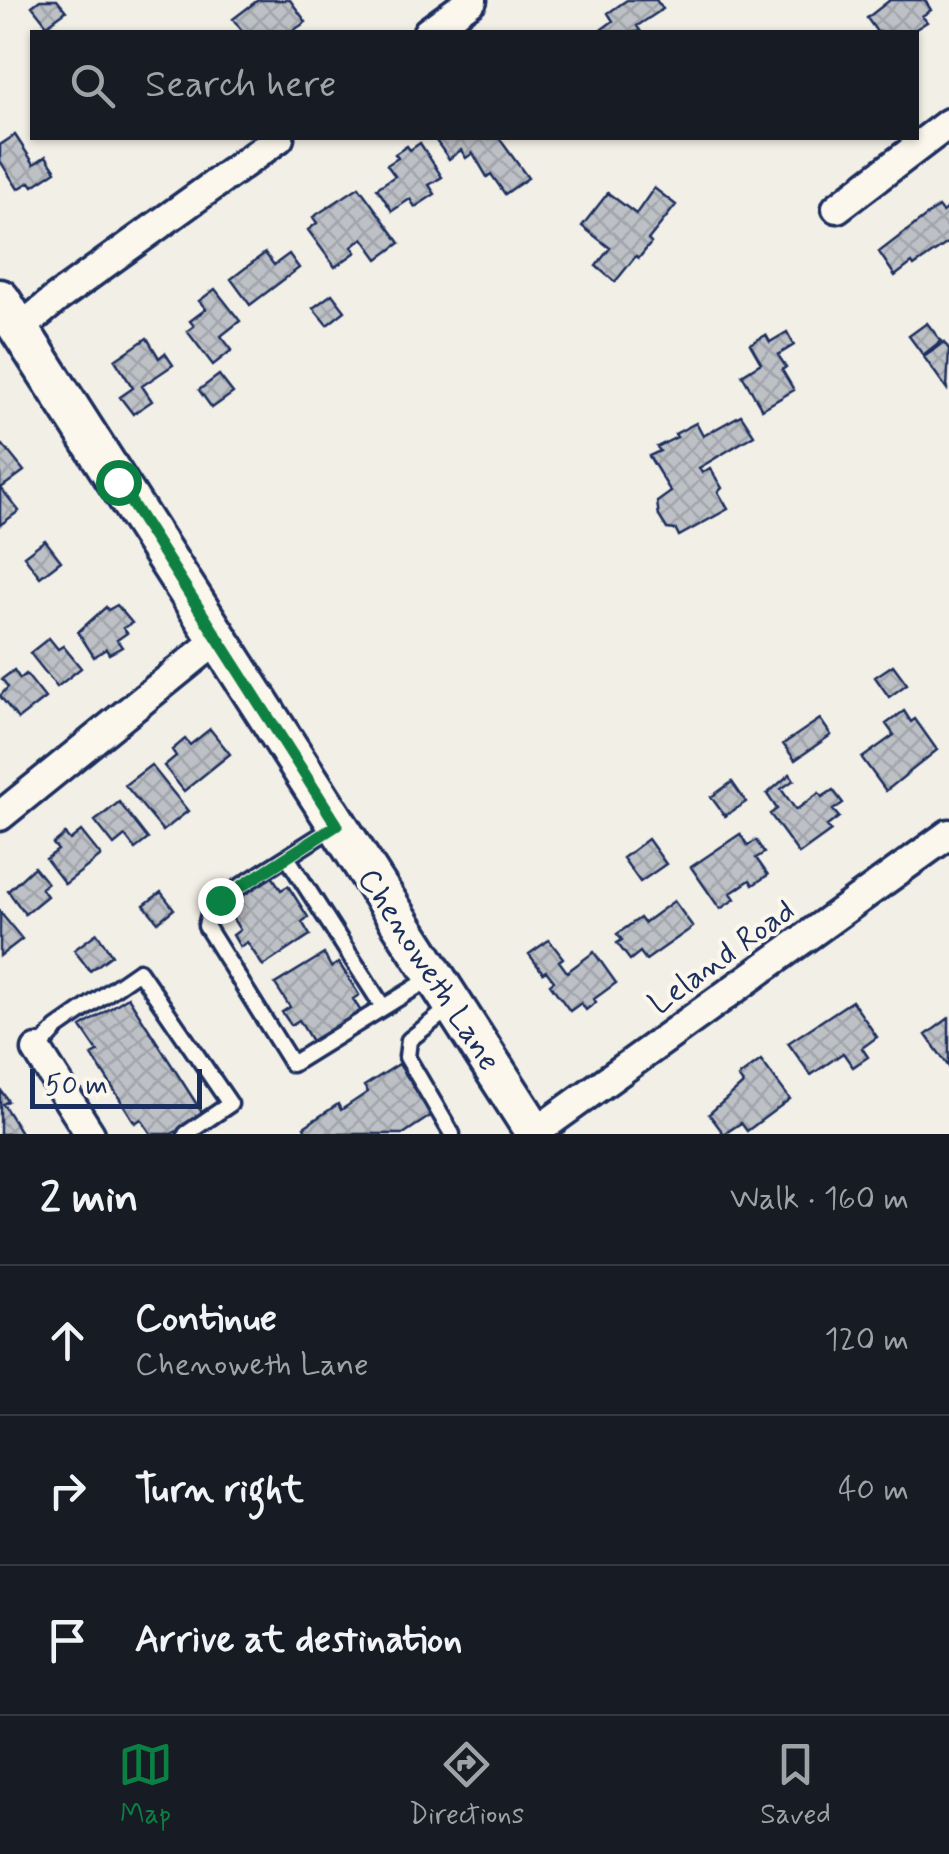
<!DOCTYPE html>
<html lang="en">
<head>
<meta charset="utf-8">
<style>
	body { margin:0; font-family:Mynerve,sans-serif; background:#242831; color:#f1f3f6 }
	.scale { position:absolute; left:30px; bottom:25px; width:172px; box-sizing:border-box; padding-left:10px; border:5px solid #1b2f5e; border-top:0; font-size:28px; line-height:35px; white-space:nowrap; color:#1b2f5e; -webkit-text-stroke:8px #fbf7ec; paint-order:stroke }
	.stop { position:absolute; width:30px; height:30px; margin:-22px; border:8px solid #0b8043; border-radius:50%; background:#fff }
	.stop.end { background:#0b8043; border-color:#fff; box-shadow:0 2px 10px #0008 }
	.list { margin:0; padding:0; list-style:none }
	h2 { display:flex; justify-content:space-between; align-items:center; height:130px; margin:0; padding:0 40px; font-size:42px }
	h2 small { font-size:32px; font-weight:400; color:#9ea1a6 }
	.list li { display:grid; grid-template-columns:65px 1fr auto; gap:30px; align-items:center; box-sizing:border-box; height:150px; padding:0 40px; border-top:2px solid #363941 }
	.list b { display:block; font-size:38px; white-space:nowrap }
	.list p { margin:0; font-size:32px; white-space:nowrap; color:#9ea1a6 }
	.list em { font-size:32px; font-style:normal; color:#9ea1a6 }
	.icon { flex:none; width:55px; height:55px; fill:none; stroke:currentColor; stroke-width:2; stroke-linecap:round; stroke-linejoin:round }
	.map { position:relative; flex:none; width:949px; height:1134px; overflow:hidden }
	.search { position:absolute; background:#171b24; box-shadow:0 2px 8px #0004; left:30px; right:30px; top:30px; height:110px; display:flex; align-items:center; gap:25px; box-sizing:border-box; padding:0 35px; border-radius:0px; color:#9ea1a6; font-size:38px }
	.sheet { height:580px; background:#171b24 }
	nav { display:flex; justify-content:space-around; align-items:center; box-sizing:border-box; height:140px; border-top:2px solid #363941; background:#171b24; font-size:28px; color:#9ea1a6 }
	nav a { display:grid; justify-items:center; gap:5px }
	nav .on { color:#0b8043 }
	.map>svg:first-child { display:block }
	.building { fill:url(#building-cross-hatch); stroke:#1b2f5e; stroke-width:2.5 }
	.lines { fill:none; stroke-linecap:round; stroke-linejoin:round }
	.lane-casing { stroke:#1b2f5e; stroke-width:21 }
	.street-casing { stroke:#1b2f5e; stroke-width:35 }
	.secondary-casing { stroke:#1b2f5e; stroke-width:45 }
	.lane { stroke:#fbf7ec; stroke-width:14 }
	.street { stroke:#fbf7ec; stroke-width:28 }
	.secondary { stroke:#fbf7ec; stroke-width:38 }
	.route { stroke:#0b8043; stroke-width:12 }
	.labels { text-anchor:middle; stroke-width:8; stroke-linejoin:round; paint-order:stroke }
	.street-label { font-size:32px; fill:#1b2f5e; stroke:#fbf7ec }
</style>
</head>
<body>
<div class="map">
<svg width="949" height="1134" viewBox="0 0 949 1134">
	<defs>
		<pattern id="building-cross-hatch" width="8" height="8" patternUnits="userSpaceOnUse" patternTransform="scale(2.5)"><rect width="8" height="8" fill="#bdc0c4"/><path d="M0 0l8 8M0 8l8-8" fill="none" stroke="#a2a5ab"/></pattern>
	</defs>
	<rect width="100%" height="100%" fill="#f2efe6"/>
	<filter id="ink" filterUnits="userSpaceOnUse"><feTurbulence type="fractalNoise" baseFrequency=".01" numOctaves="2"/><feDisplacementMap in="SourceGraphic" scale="20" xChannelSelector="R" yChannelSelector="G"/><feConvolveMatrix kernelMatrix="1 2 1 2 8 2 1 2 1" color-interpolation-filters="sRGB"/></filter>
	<g filter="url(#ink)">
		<path class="building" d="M40,0H57L66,11L47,25L32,6Z
			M258,0H290L306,22L291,32H243L233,19Z
			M627,0H656L663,9L637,26L641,32H598L613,21L608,13Z
			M890,0H925L931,10L922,16L927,22L911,32H877L867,18Z
			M15,135L34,164L46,156L56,171L33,186L30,182L18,189L0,161V145Z
			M434,138H499L528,178L505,194L491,174L487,177L473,153L466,158L461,150L449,159Z
			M420,143L442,177L429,185L435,194L415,207L410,199L392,211L377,188L395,176L387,165L398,158L395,154L407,146L410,150Z
			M359,187L400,243L378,259L363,238L352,247L356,252L335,267L308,230L317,223L313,217Z
			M654,188L676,205L648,240L651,243L639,258L636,256L615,282L596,266L610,248L582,226L608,193L636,214Z
			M938,207L942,212L949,207V242L914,266L912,263L895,276L879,252Z
			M265,253L274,265L289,254L299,268L250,305L231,279Z
			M215,289L240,321L221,336L232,350L213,365L187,331L194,326L190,321L206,309L199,301Z
			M332,294L345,311L327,325L313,308Z
			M927,323L941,341L923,355L909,336Z
			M787,332L794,345L778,355L786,367L782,370L794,390L762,409L742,375L761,363L750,344L766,335L770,342Z
			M147,338L159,358L165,353L173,365L142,386L152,401L133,414L120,397L133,388L115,360Z
			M944,342L949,349L947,389L924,357Z
			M219,375L233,393L212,408L199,390Z
			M741,415L754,435L699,468L702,473L710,468L722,488L718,492L728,509L679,536L676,530L667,529L659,516L657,502L671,492L649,456L660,451L657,447L677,437L675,434L696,423L703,436Z
			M3,445L24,471L1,488L19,511L0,525V447Z
			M45,540L61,561L40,577L24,556Z
			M117,605L132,623L123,628L127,633L117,640L122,647L109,654L106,649L94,657L78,632L106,607L108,610Z
			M49,638L58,649L63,646L81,668L57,687L30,653Z
			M893,665L907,684L889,697L875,677Z
			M14,670L20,679L26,674L45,698L18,719L0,696L8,687L2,679Z
			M904,711L911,722L915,719L937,750L886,791L862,758L894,735L886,724Z
			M820,719L831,735L795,760L783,744Z
			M210,729L230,754L184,791L164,766L176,756L172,750L185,739L190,745Z
			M151,765L188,811L163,831L125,785Z
			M790,774L794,780L781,789L796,810L819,793L822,797L833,790L843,803L833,810L839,817L827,826L831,831L799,854L770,814L777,809L767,794Z
			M732,782L746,802L725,816L711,797Z
			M119,802L148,839L135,849L125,836L114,845L95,821Z
			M81,831L101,856L65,884L46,859L58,850L53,844L65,834L70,840Z
			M740,834L748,846L756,840L764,853L756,858L768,875L753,885L750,880L731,893L735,899L720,909L691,867Z
			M648,839L666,864L640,882L623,858Z
			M34,867L47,883L41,888L47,896L25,914L8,891Z
			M272,876L281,890L288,886L308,917L302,922L310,935L263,966L247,942L240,947L233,935L240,930L225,906Z
			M161,892L174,909L158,922L144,905Z
			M674,901L693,927L646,960L640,952L630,960L617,943L622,940L617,934L640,918L644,923Z
			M0,912L22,939L0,956Z
			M97,933L112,955L90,971L74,950Z
			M549,940L563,958L559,961L567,972L594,952L616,983L594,999L596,1002L586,1010L581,1003L570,1011L550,984L554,981L546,971L543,973L529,954Z
			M324,954L331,967L339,963L359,995L353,999L362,1013L313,1043L299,1020L291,1025L282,1012L290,1007L275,984Z
			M128,997L203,1114L172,1134H151L141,1119L135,1123L92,1055L98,1052L81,1027Z
			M852,1001L877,1037L862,1048L868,1057L853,1067L843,1053L811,1075L788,1043Z
			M949,1018V1067L926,1035Z
			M761,1060L790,1099L747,1131L741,1123L724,1134L709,1114L743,1084L738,1077Z
			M399,1064L432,1115L403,1134H308L304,1127L338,1104L341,1110L368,1092L364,1086Z
			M0,1089L8,1101L3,1104L22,1134H0Z"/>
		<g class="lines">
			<g class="lane-casing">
				<path id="lane" d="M337,825L219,900L209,914L206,926L292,1064L434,976
					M287,857L383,1007
					M452,1006L409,1040L407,1057L452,1134
					M37,1050L57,1028L139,971L230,1104L186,1134"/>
			</g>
			<g class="street-casing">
				<path id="street" d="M428,32L472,0
					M837,208L949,123
					M21,328L57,298L279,138
					M0,816L218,639
					M37,1050L90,1134
					M533,1134L949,834"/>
			</g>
			<g class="secondary-casing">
				<path id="secondary" d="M0,299L536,1134"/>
			</g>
			<use href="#lane" class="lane"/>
			<use href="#street" class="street"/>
			<use href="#secondary" class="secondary"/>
		</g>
	</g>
	<g class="lines" filter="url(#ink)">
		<path class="route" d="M118,482L337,825L220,900"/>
	</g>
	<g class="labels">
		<g class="street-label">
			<text transform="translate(721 956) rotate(-36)" y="11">Leland Road</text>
			<text transform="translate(430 969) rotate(57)" y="11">Chenoweth Lane</text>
		</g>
	</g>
</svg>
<div class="scale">50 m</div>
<div class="stop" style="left:118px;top:482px"></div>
<div class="stop end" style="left:220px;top:900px"></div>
<div class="search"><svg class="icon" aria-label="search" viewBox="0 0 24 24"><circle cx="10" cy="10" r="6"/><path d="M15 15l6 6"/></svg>Search here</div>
</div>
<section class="sheet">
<h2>2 min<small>Walk · 160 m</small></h2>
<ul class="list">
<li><svg class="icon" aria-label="ahead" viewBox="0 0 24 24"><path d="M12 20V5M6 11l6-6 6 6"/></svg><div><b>Continue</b><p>Chenoweth Lane</p></div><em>120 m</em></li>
<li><svg class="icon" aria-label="right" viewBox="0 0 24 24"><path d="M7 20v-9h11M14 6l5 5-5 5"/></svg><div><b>Turn right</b></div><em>40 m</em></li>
<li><svg class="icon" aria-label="arrive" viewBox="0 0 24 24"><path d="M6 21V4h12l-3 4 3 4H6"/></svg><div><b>Arrive at destination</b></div></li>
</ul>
</section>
<nav>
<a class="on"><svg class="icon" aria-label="map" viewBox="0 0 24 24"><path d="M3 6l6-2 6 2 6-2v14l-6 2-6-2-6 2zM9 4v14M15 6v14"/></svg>Map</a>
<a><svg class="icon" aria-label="directions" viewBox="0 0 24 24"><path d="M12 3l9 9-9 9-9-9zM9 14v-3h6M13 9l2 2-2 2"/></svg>Directions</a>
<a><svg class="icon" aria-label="saved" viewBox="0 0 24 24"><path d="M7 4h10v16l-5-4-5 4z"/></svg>Saved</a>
</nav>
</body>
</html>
